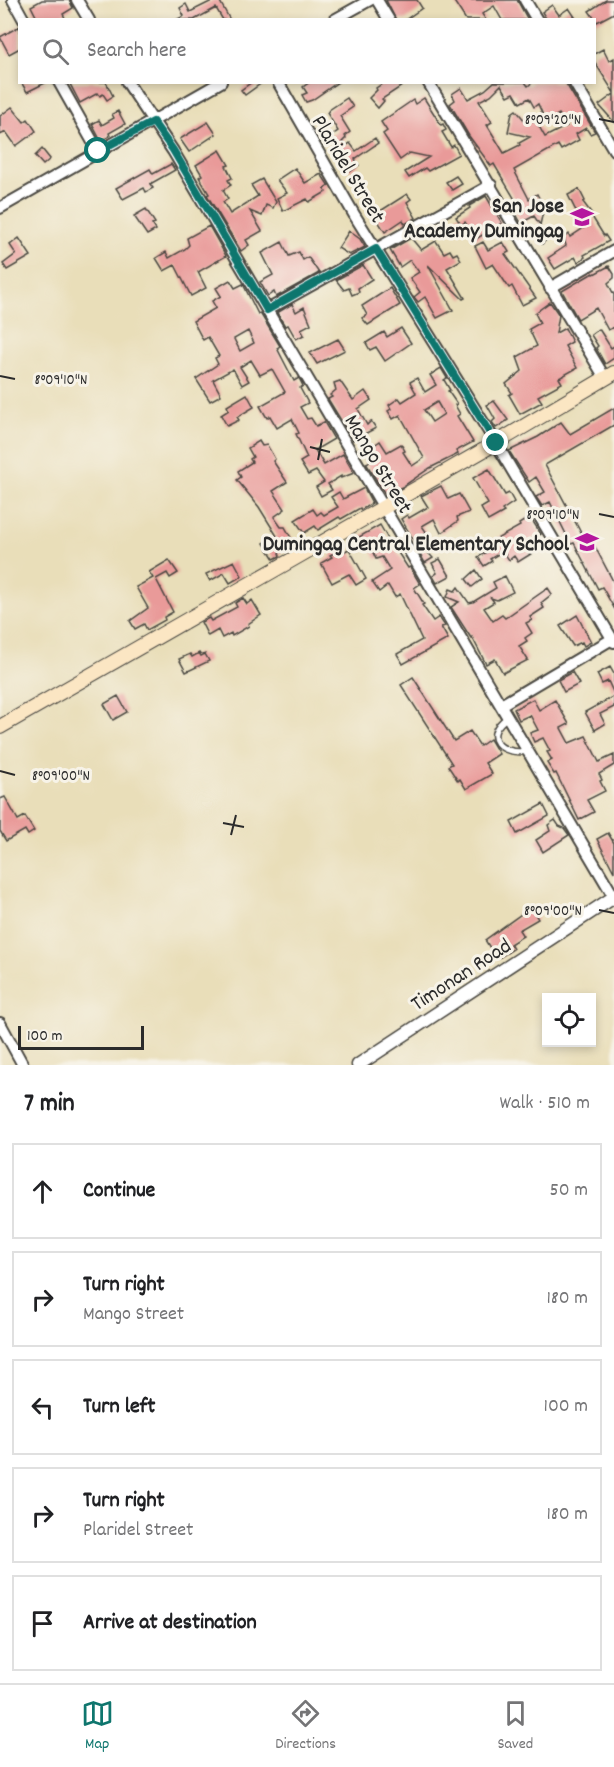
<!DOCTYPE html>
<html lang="en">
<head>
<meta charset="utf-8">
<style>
	body { margin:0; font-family:Dekko,sans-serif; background:#f6f6f6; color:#202124 }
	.controls { position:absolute; right:18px; bottom:18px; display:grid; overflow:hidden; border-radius:0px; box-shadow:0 3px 9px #0003 }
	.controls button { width:54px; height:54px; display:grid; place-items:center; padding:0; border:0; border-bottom:2px solid #e0e0e0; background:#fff; color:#202124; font:30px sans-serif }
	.scale { position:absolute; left:18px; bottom:15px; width:126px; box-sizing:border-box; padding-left:6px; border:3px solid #2b2b2b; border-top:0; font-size:16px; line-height:21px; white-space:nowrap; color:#2b2b2b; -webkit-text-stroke:4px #f7f3e8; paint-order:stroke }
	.stop { position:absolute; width:18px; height:18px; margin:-14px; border:4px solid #0f766e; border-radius:50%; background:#fff }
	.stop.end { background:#0f766e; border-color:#fff; box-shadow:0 2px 6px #0008 }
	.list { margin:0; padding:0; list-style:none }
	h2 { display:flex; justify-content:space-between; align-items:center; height:78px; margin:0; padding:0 24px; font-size:26px }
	h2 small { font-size:20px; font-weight:400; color:#757577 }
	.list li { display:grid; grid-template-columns:39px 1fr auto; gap:18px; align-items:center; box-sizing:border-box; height:96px; margin:0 12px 12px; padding:0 12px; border:2px solid #e0e0e0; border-radius:0px }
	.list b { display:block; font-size:22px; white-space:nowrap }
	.list p { margin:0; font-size:20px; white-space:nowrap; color:#757577 }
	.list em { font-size:20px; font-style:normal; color:#757577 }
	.icon { flex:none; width:33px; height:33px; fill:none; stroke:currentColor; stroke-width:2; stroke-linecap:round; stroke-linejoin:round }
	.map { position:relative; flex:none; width:614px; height:1065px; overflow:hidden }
	.search { position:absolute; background:#fff; box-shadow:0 3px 9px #0003; left:18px; right:18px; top:18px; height:66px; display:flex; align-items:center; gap:15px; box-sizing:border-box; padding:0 21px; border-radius:0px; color:#757577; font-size:22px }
	.sheet { height:618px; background:#fff }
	nav { display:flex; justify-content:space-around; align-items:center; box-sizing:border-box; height:84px; border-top:2px solid #e0e0e0; background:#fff; font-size:16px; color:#757577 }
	nav a { display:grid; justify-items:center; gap:3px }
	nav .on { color:#0f766e }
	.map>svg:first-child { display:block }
	.building { fill:#e99a99; fill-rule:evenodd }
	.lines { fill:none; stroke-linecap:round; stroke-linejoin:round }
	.service-casing { stroke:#484640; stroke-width:8 }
	.minor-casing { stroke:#484640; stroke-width:14 }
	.tertiary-casing { stroke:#484640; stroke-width:15 }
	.secondary-casing { stroke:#484640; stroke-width:16 }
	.service { stroke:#fff; stroke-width:5 }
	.minor { stroke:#fff; stroke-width:10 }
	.tertiary { stroke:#fff; stroke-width:12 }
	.secondary { stroke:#fbe6c3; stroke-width:14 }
	.route { stroke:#0f766e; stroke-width:8 }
	.ticks { fill:none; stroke:#2b2b2b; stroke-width:2 }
	.labels { text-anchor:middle; stroke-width:6; stroke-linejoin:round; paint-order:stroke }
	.street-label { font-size:22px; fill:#2b2b2b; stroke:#f7f3e8 }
	.poi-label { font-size:22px; font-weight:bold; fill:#2b2b2b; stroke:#f7f3e8; text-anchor:end }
	.ticks-label { font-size:15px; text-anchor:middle; fill:#2b2b2b; stroke:#f7f3e8; stroke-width:6; stroke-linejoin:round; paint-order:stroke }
</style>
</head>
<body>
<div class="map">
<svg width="614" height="1065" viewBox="0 0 614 1065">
	<rect width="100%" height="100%" fill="#f7f3e8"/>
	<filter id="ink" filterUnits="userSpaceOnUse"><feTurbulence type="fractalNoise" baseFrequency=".0167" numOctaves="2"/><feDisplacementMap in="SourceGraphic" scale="12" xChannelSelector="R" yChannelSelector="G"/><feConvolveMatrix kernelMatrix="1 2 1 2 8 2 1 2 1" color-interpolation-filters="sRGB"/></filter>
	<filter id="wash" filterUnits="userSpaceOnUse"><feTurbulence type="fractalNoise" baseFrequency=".008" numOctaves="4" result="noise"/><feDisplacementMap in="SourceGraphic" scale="24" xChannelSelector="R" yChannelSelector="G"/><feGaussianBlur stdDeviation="1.35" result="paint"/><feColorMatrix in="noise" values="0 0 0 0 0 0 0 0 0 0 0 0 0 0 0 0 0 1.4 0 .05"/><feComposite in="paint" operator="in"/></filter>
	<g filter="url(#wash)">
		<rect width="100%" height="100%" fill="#e9deb9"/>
		<g id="blocks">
			<path class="building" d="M42,0H69L73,8L63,14L66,20H38L31,6Z
				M214,0H219L230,20H223L216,8L194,20H176L184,16L180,8L186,4L190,12Z
				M386,0H417L422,8L405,20H396Z
				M453,0H517L528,20H502L494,6L482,14L486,20H466Z
				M606,0H614V13L597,22L589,11Z
				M552,5L559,15L569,8L577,20H547L542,12Z
				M20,26V48L9,54L0,37Z
				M603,49L609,61L614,58V93L594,61V54Z
				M21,82H47L27,92Z
				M69,82H106L113,96L107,100L103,94L100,96L98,93L80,103Z
				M252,82H263L245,95L241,90Z
				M310,82H338L312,100L306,102L302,95L307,93L303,87Z
				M385,82H408L382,99L384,101L378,108L369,98L377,90L376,88Z
				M494,82H525L528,86L533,82H565L595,132L590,134L586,128L576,134L579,140L561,150L558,145L514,170L529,199L537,194L544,207L540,225L534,216L521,223L515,212L520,208L494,164L491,166L469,136L450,104L455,100L452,94L461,88L468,99L485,90ZM501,85L508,96L514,93L520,103L529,98L534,107L538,104L546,122L559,114L567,126L545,137L536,121L534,122L531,119L526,122L516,110L512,113L508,132L530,137L519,143L520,145L504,153L487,125L492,122L479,101L491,95Z
				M614,94V122L599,105Z
				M347,98L353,107L340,116L350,132L345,136L346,138L342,142L346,146L350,143L356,151L375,138L378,143L355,159L359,165L351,171L346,165L349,163L334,143L322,142L338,131L327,113L329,110Z
				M424,98L441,125L443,124L446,130L442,132L451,147L454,145L459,154L428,171L425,168L409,178L405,172L429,157L410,153L400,160L383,134L387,131L381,122L413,100L415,104Z
				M12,107L24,122L28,119L36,131L16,146L6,132L0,135V116Z
				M118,111L125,124L109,133L110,136L101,141L92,124L99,120L102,125L114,118L112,114Z
				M208,122L216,134L189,152L180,139Z
				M42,149L50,159L43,165L35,156Z
				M220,150L229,165L226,166L232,178L228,180L231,185L223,190L228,199L223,202L230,214L258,196L251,185L262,179L276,202L273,208L266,205L262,216L250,211L262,231L246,240L249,245L241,251L207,195L209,194L199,177L202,175L196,165Z
				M171,164L175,170L150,184L153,188L146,192L144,188L123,199L116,188L150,169L153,174Z
				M295,168L305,183L321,174L329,186L324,189L326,192L309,202L307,199L283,211L277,198L287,193L277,180Z
				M456,176L462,184L452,190L446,182Z
				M579,189L585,201L583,202L592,214L591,215L604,236L605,235L609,241L584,255L585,257L578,262L575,257L555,269L548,258L566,246L564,237L569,234L570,237L588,225L575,209L568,195Z
				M407,194L411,199L407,202L416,218L405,224L403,220L385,232L374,215Z
				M486,196L502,223L476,239L465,222L461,225L456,217L470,208L469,206Z
				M146,209L155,223L152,224L156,230L147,235L134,216Z
				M209,226L226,256L198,272L206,288L191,296L175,265L164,271L156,258L166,252L169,258L185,249L189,245L187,238Z
				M547,228L552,235L542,244L536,237Z
				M349,231L360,239L365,247L349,255L338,248Z
				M19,238L31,256L7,270L3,264L16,254L10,245Z
				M411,238L421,250L436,241L444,253L450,250L453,255L457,253L461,260L447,268L465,298L463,299L428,265L453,310L437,318L425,297L418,302L414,297L420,292L410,278L419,272L410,260L400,267L390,250Z
				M282,242L289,256L299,252L303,260L308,257L319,273L276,297L274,292L268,296L260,282L273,275L262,253Z
				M483,242L488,250L503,242L509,252L505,254L536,298L522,305L512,286L509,288L493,264L486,268L475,246Z
				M363,265L372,279L358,288L359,292L352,295L349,288L344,290L336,280Z
				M609,266L614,274V278L608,283L614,295V327L608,330L596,308L578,319L562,291L593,273L594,274Z
				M230,280L235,288L243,284L258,314L260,313L280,346L277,348L294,381L299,378L303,386L300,388L308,403L300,407L307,419L311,418L316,426L324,422L334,439L315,450L324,465L343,454L354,473L341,478V476L328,484L332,490L321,496L316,487L324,482L316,471L308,475L300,462L307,458L296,434L299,433L292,419L277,428L270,416L267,418L260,406L285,392L272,369L260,375L251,360L240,367L249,381L242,385L233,369L213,380L221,395L210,401L196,379L218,364L215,358L219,356L208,337L203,340L193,321L216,308L212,301L221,296L216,288ZM248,331L254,343L240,351L234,339Z
				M390,288L400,305L368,325L362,318L367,315L362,306Z
				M550,302L559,315L556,333L565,328L572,342L565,346L577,368L559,378L562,383L538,396L542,402L520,414L509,395L512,393L506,384L522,371L517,357L537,346L529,329L540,323L535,313Z
				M292,304L296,312L304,307L311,324L301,329L304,335L296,339L288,325L285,326L277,313Z
				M401,328L411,343L385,361L376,347L370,350L366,343L384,332L387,337Z
				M599,329L611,348L614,346V358L605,364L596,348L598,346L591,335Z
				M338,339L345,350L317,364L310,353Z
				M441,368L447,378L444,380L450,390L448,391L457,404L455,405L460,414L457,416L473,442L456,451L458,454L430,468L402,487L385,494L366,463L371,461L368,456L372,454L370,448L380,441L387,452L401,444L405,451L403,452L412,466L424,458L400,415L393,419L388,411L391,409L389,405L399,398L402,402L416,393L410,382L417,378L425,392L436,385L430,375ZM437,402L444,414L432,422L424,410Z
				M340,381L353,400L365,391L371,400L358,409L367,425L371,421L376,428L353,440L328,399L332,397L330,395L336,390L334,383Z
				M247,394L254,407L237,417L239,420L227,426L221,415L229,410L227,406Z
				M494,401L508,420L496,428L492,422L495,419L487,405Z
				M614,408V425L545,465L588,546L593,543L614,583V608L602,587L598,589L574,543L571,544L550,502L542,506L536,497L545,492L536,477L529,482L509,451L538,437L561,422L570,434Z
				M259,441L262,446L267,445L275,459L273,461L287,482L273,491L285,509L274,517L281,527H285L295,545L279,553L280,556L274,559L264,543L277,536L259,507L237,480L241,477L238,471L252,462L250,459L253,457L248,448Z
				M489,469L505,495L509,493L514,502L502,510L504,512L488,521L481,508L488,504L473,478Z
				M441,486L448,499L459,494L469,512L457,517L458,521L441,533L434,519L422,526L427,533L414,541L401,519L407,515L409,518L428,507L421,496Z
				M364,488L372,503L361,510L360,508L341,519L339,517L318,530L315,526L304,533L295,520L313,509L317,515L321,512L324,515L338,507L331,497L339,492L343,499Z
				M530,517L541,534L527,542L534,552L518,562L514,556L509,560L503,551L490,559L492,561L484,566L478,557L487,552L484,546L520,526L519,524Z
				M380,525L392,546L393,545L408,568L410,567L420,584L414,588L424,604L422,605L433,621L439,617L445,626L441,627L448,639L403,664L397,654L422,640L400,594L395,597L388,585L379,592L372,582L390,570L382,557L376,559L370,546L365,549L359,537Z
				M423,547L433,558L425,563L418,550Z
				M343,549L345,551L349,549L366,579L356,585L349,574L332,583L321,563L332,557L330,555Z
				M440,559L450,576L437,583L433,576L437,573L432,563Z
				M169,560L178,573L170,578L167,573L156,579L173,612L164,617L165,620L147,630L144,624L135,629L130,621L148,608L136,587L153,578L149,572Z
				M234,561L242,576L230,583L224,573L210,581L206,574Z
				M476,570L482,579L472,587L466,579Z
				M505,576L513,592L497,600L491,598L494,602L484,608L493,621L502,615L505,618L548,588L552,594L541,603L544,608L530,617L532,620L526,623L532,633L525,638L527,641L519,646L528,660L503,673L495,659L486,664L472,637L471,638L451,607L459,602L447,597L450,589L455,591L458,587L469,603L473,602L496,588L493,582Z
				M243,598L247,604L252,600L261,615L248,624L249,626L232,636L231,633L222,638L218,630L208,636L201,622L209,618L211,621L237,607L235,603Z
				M577,615L591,642L584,646L582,642L573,646L560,626Z
				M199,653L201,656L205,654L209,661L186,672L179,659L190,654L192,657Z
				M610,667L614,674V694L608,681L602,684L597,674Z
				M572,672L579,684L564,692L558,680Z
				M413,677L454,741L470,731L480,746L490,739L499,754L485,763L492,774L466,789L460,779L458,781L448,766L452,764L401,685Z
				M118,696L127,712L113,720L104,704Z
				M614,696V707L600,714L605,724L595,730L585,712Z
				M533,699L539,710L555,700L569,724L561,728L569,743L586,736L599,762L614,755V765L599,774L602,780L600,781L605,791L587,800L594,812L579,820L556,773L554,774L547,763L552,760L547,752L550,751L543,738L534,742L530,733L538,730L530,715L519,720L514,709Z
				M5,797L18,820L25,816L34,831L28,835L25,830L6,841L0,831V799Z
				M543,804L549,816L517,834L511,822Z
				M555,820L559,826L564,828L569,835L543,852L536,840L550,831L548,825Z
				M608,833L614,843V872L597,839Z
				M531,907L538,919L519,930L523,936L510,944L513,949L497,959L485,940Z"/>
		</g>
	</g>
	<g filter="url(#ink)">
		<use href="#blocks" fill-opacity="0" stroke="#484640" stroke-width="1.5"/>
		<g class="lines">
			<g class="service-casing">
				<path id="service" d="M508,717C480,736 501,756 528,751"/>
			</g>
			<g class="minor-casing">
				<path id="minor" d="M13,0L24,20
					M77,0L89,20
					M377,0L389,20
					M525,0L537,20
					M334,20L370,0
					M59,82L98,151
					M127,82L173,151L614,897
					M278,82L355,216L496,443L614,642
					M428,82L605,378
					M574,82L614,150
					M0,208L221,82
					M550,288L614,251
					M267,310L491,185
					M501,705L612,639
					M0,1023L23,1065"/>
			</g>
			<g class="tertiary-casing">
				<path id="tertiary" d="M358,1065L614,897"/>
			</g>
			<g class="secondary-casing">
				<path id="secondary" d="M0,727L496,443L614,373"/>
			</g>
			<use href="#service" class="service"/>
			<use href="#minor" class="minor"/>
			<use href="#tertiary" class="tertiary"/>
			<use href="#secondary" class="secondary"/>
		</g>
	</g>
	<g class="lines" filter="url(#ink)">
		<path class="route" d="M98,151L153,122L173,150L267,310L376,249L496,443"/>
	</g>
	<path class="ticks" d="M599,119L614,122M0,376L15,379M310,447L330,452M318,460L322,439M599,514L614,517M0,771L15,775M223,823L244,827M231,835L236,815M599,910L614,913"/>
	<defs>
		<g id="school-bare" transform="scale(1.8)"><path d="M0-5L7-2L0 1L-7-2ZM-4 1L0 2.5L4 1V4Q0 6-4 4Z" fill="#b5179e" stroke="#f7f3e8" stroke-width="2.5" paint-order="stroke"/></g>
	</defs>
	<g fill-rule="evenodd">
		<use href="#school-bare" x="582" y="217"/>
		<use href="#school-bare" x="587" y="542"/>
	</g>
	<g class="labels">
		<g class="street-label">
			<text transform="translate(350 168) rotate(59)" y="8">Plaridel Street</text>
			<text transform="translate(380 463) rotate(59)" y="8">Mango Street</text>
			<text transform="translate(460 973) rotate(-33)" y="8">Timonan Road</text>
		</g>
		<g class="poi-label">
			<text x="564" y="212">San Jose<tspan x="564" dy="25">Academy Dumingag</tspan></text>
			<text x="569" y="550">Dumingag Central Elementary School</text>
		</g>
	</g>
	<g class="ticks-label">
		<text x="553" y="124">8°09'20"N</text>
		<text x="61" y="384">8°09'10"N</text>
		<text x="553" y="519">8°09'10"N</text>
		<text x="61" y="780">8°09'00"N</text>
		<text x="553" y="915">8°09'00"N</text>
	</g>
</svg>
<div class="controls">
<button><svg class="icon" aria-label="locate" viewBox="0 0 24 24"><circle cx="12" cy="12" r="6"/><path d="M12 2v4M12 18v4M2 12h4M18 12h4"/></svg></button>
</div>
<div class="scale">100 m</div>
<div class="stop" style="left:98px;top:151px"></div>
<div class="stop end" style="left:496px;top:443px"></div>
<div class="search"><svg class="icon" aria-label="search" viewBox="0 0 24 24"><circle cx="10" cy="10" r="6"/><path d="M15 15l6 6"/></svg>Search here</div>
</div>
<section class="sheet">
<h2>7 min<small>Walk · 510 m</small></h2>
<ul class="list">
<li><svg class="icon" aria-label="ahead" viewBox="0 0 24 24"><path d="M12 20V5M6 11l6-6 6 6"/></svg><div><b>Continue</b></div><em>50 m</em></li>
<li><svg class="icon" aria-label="right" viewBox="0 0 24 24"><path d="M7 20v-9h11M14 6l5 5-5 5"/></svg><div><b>Turn right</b><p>Mango Street</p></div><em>180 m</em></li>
<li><svg class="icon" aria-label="left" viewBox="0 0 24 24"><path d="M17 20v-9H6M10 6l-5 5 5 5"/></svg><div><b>Turn left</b></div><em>100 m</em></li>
<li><svg class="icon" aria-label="right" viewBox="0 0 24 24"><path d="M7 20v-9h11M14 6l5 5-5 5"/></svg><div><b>Turn right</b><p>Plaridel Street</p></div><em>180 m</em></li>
<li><svg class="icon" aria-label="arrive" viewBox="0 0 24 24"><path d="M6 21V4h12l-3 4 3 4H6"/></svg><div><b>Arrive at destination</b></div></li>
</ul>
</section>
<nav>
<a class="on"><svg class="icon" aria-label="map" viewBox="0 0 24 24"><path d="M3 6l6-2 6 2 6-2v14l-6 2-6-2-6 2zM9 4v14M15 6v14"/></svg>Map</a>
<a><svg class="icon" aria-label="directions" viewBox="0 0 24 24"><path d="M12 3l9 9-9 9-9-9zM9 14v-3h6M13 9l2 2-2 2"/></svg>Directions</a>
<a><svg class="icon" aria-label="saved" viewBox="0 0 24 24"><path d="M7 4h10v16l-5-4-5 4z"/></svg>Saved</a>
</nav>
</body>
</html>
